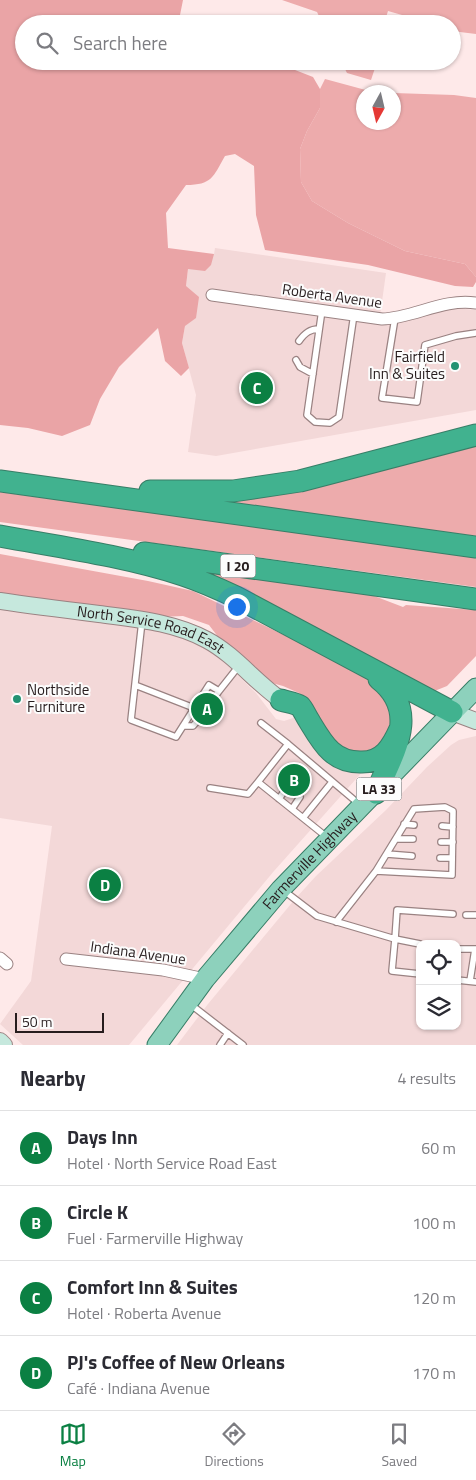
<!DOCTYPE html>
<html lang="en">
<head>
<meta charset="utf-8">
<style>
	body { margin:0; font-family:"Titillium Web",sans-serif; background:#f2f2f3; color:#2b2b33 }
	.controls { position:absolute; right:15px; bottom:15px; display:grid; overflow:hidden; border-radius:10px; box-shadow:0 1px 4px #0004 }
	.controls button { width:45px; height:45px; display:grid; place-items:center; padding:0; border:0; border-bottom:1px solid #e1e1e2; background:#fff; color:#2b2b33; font:25px sans-serif }
	.compass { position:absolute; left:356px; top:85px; width:45px; height:45px; border-radius:50%; background:#fff; box-shadow:0 1px 4px #0004; rotate:188deg }
	.scale { position:absolute; left:15px; bottom:12px; width:89px; box-sizing:border-box; padding-left:5px; border:2px solid #261c1d; border-top:0; font-size:14px; line-height:18px; white-space:nowrap; color:#261c1d; -webkit-text-stroke:4px #fcfcfc; paint-order:stroke }
	.you { position:absolute; left:236px; top:606px; width:18px; height:18px; margin:-12px; border:4px solid #fff; border-radius:50%; background:#1a73e8; box-shadow:0 0 0 8px #1a73e833 }
	.badge { display:grid; place-items:center; width:32px; height:32px; border-radius:50%; background:#0b8043; color:#fff; font-size:16px; font-weight:700 }
	.pin { position:absolute; translate:-50% -50%; border:2px solid #fff; box-shadow:0 1px 5px #0006 }
	.list { margin:0; padding:0; list-style:none }
	h2 { display:flex; justify-content:space-between; align-items:center; height:65px; margin:0; padding:0 20px; font-size:21px }
	h2 small { font-size:16px; font-weight:400; color:#7c7c81 }
	.list li { display:grid; grid-template-columns:32px 1fr auto; gap:15px; align-items:center; box-sizing:border-box; height:75px; padding:0 20px; border-top:1px solid #e1e1e2 }
	.list b { display:block; font-size:19px; white-space:nowrap }
	.list p { margin:0; font-size:16px; white-space:nowrap; color:#7c7c81 }
	.list em { font-size:16px; font-style:normal; color:#7c7c81 }
	.icon { flex:none; width:28px; height:28px; fill:none; stroke:currentColor; stroke-width:2; stroke-linecap:round; stroke-linejoin:round }
	.map { position:relative; flex:none; width:476px; height:1045px; overflow:hidden }
	.search { position:absolute; background:#fff; box-shadow:0 1px 4px #0004; left:15px; right:15px; top:15px; height:55px; display:flex; align-items:center; gap:12px; box-sizing:border-box; padding:0 18px; border-radius:28px; color:#7c7c81; font-size:19px }
	.sheet { height:365px; background:#fff }
	nav { display:flex; justify-content:space-around; align-items:center; box-sizing:border-box; height:70px; border-top:1px solid #e1e1e2; background:#fff; font-size:14px; color:#7c7c81 }
	nav a { display:grid; justify-items:center; gap:2px }
	nav .on { color:#0b8043 }
	.map>svg:first-child { display:block }
	.built { fill:#f3d8d8; fill-rule:evenodd }
	.green { fill:#edabac }
	.forest { fill:#eaa4a6 }
	.lines { fill:none; stroke-linecap:round; stroke-linejoin:round }
	.lane-casing { stroke:#9a8282; stroke-width:8 }
	.street-casing { stroke:#9a8282; stroke-width:13 }
	.secondary-casing { stroke:#9a8282; stroke-width:18 }
	.primary-casing { stroke:#387e67; stroke-width:21 }
	.highway-casing { stroke:#387e67; stroke-width:23 }
	.lane { stroke:#fff; stroke-width:5.5 }
	.street { stroke:#fff; stroke-width:11 }
	.secondary { stroke:#c6e8dd; stroke-width:16 }
	.primary { stroke:#8dd1bc; stroke-width:19 }
	.highway { stroke:#41b28f; stroke-width:21 }
	.poi-dot { fill:#239273; stroke:#fcfcfc; stroke-width:2 }
	.labels { text-anchor:middle; stroke-width:4; stroke-linejoin:round; paint-order:stroke }
	.shield { fill:#fcfcfc; stroke:#665f60; stroke-width:1 }
	.shield-label { font-size:14px; font-weight:bold; fill:#261c1d }
	.street-label { font-size:15px; fill:#261c1d; stroke:#fcfcfc }
	.poi-label { font-size:15px; fill:#261c1d; stroke:#fcfcfc; text-anchor:end }
</style>
</head>
<body>
<div class="map">
<svg width="476" height="1045" viewBox="0 0 476 1045">
	<rect width="100%" height="100%" fill="#fee9e9"/>
	<path class="built" d="M215,248L386,273L379,323L454,308L476,310V410L216,456L188,452L196,395L182,343L185,326L186,286L188,269L214,254Z
		M0,607L148,627L169,633L191,642L212,652L223,661L256,693L276,719L284,721L293,718L298,713L364,770L274,871L129,1045H23L0,1024L31,981L52,826L0,818Z
		M476,736V1045H177L208,1004L295,899L316,876L386,810L427,767L451,745L459,740ZM420,944H457V1026H420Z"/>
	<path class="green" d="M282,0H476V34L452,31V24H399L402,15L388,11L384,24H323L317,12Z
		M341,61H374L372,67L375,68L371,80L347,73Z
		M325,79L373,92H383H364V122H394V93L454,95L476,98V277L465,264L405,251L348,223L312,201L301,182L300,149L307,131L320,108V89Z
		M476,443V536L224,502Z
		M0,492L476,557V587L0,522Z
		M0,554L148,581L193,591L360,672L384,687L395,724L382,752L344,757L306,706L299,693L283,686L272,683L222,642L209,625L183,616L160,617L0,594Z
		M201,571L369,594L403,607L406,605L476,610V656L447,686L432,692Z"/>
	<path class="forest" d="M0,0H183L180,15L201,24H24V61H272L313,77L320,89V108L307,131L300,149L301,182L312,201L348,223L405,251L465,264L476,277V282L473,287L455,286L368,265L265,250L256,215L254,166L235,154L225,156C213,177 212,185 186,185L166,213L168,248L214,254L211,265L205,271L188,269L186,286L199,297L196,318L185,326L182,343L189,368L181,376L165,361L158,328L119,367L100,399L90,425L62,436L28,428L0,425Z"/>
	<g class="lines">
		<g class="lane-casing">
			<path id="lane" d="M322,310L307,415L315,422L330,423L339,417L354,314
				M395,318L382,398L417,402L425,345L456,336L476,333
				M299,341C305,333 310,329 319,329
				M296,360L300,367L313,374
				M142,621L131,720L176,737L209,685L219,691L238,667
				M135,685L194,708
				M210,704L219,691
				M261,723L288,744
				M183,726H193L199,719
				M210,788L248,794L258,782
				M279,799L287,787
				M292,809L300,797
				M303,818L332,782
				M404,824L414,825
				M442,826L453,827
				M328,838L258,782L288,744L359,804
				M396,839H413
				M441,842H453
				M387,854L412,856
				M440,858H452
				M283,890L317,916L395,939L392,971L420,974
				M466,915H476
				M336,922L376,871L452,875L453,811L445,807L414,809L376,871
				M420,944L395,939L397,910L453,914
				M457,949H476
				M457,980L476,982
				M470,981L475,949
				M190,1004L243,1045
				M220,1045L228,1033"/>
		</g>
		<g class="street-casing">
			<path id="street" d="M212,295L382,319C414,318 443,298 476,303
				M0,958L7,964
				M66,959L163,970L205,979"/>
		</g>
		<g class="secondary-casing">
			<g id="secondary">
				<path id="s1" d="M0,601C33,606 66,610 99,614C136,619 174,622 207,640C235,655 255,682 281,700"/>
				<path d="M452,712L476,721"/>
				<path d="M0,1041L4,1045"/>
			</g>
		</g>
		<g class="primary-casing">
			<g id="primary">
				<path id="s2" d="M157,1045L205,979L281,889L476,688"/>
			</g>
		</g>
		<g class="highway-casing">
			<path id="highway" d="M0,481L476,547
				M150,491H233L300,481L476,435
				M0,536C60,547 125,556 183,575C201,581 219,589 236,597L452,712
				M144,553L476,599
				M281,700C287,702 295,703 300,706C303,709 306,716 308,719C322,742 332,763 362,762C383,762 392,747 400,729
				M376,793C393,753 421,712 379,679"/>
		</g>
		<use href="#lane" class="lane"/>
		<use href="#street" class="street"/>
		<use href="#secondary" class="secondary"/>
		<use href="#primary" class="primary"/>
		<use href="#highway" class="highway"/>
	</g>
	<g class="poi-dot">
		<circle cx="455" cy="366" r="5"/>
		<circle cx="17" cy="699" r="5"/>
	</g>
	<g class="labels">
		<g class="shield">
			<rect x="220.5" y="554.5" width="35" height="23" rx="4"/>
			<rect x="356.5" y="777.5" width="45" height="23" rx="4"/>
		</g>
		<g class="shield-label">
			<text x="238" y="571">I 20</text>
			<text x="379" y="794">LA 33</text>
		</g>
		<g class="street-label">
			<text transform="translate(332 296) rotate(8)" y="5">Roberta Avenue</text>
			<text dy="5" stroke="none"><textPath href="#s1" startOffset="154">North Service Road East</textPath></text>
			<text dy="5" stroke="none"><textPath href="#s2" startOffset="240">Farmerville Highway</textPath></text>
			<text transform="translate(138 953) rotate(8)" y="5">Indiana Avenue</text>
		</g>
		<g class="poi-label">
			<text x="445" y="362">Fairfield<tspan x="445" dy="17">Inn &amp; Suites</tspan></text>
			<text x="27" y="695" text-anchor="start">Northside<tspan x="27" dy="17">Furniture</tspan></text>
		</g>
	</g>
</svg>
<div class="controls">
<button><svg class="icon" aria-label="locate" viewBox="0 0 24 24"><circle cx="12" cy="12" r="6"/><path d="M12 2v4M12 18v4M2 12h4M18 12h4"/></svg></button>
<button><svg class="icon" aria-label="layers" viewBox="0 0 24 24"><path d="M12 4l9 5-9 5-9-5zM3 14l9 5 9-5"/></svg></button>
</div>
<svg class="compass" viewBox="-18 -18 36 36"><path d="M0-13l5 13h-10z" fill="#e53935"/><path d="M0 13l5-13h-10z" fill="#7c7c81"/></svg>
<div class="scale">50 m</div>
<div class="you"></div>
<div class="pin badge" style="left:207px;top:709px">A</div>
<div class="pin badge" style="left:294px;top:780px">B</div>
<div class="pin badge" style="left:257px;top:388px">C</div>
<div class="pin badge" style="left:105px;top:885px">D</div>
<div class="search"><svg class="icon" aria-label="search" viewBox="0 0 24 24"><circle cx="10" cy="10" r="6"/><path d="M15 15l6 6"/></svg>Search here</div>
</div>
<section class="sheet">
<h2>Nearby<small>4 results</small></h2>
<ul class="list">
<li><span class="badge">A</span><div><b>Days Inn</b><p>Hotel · North Service Road East</p></div><em>60 m</em></li>
<li><span class="badge">B</span><div><b>Circle K</b><p>Fuel · Farmerville Highway</p></div><em>100 m</em></li>
<li><span class="badge">C</span><div><b>Comfort Inn &amp; Suites</b><p>Hotel · Roberta Avenue</p></div><em>120 m</em></li>
<li><span class="badge">D</span><div><b>PJ's Coffee of New Orleans</b><p>Café · Indiana Avenue</p></div><em>170 m</em></li>
</ul>
</section>
<nav>
<a class="on"><svg class="icon" aria-label="map" viewBox="0 0 24 24"><path d="M3 6l6-2 6 2 6-2v14l-6 2-6-2-6 2zM9 4v14M15 6v14"/></svg>Map</a>
<a><svg class="icon" aria-label="directions" viewBox="0 0 24 24"><path d="M12 3l9 9-9 9-9-9zM9 14v-3h6M13 9l2 2-2 2"/></svg>Directions</a>
<a><svg class="icon" aria-label="saved" viewBox="0 0 24 24"><path d="M7 4h10v16l-5-4-5 4z"/></svg>Saved</a>
</nav>
</body>
</html>
